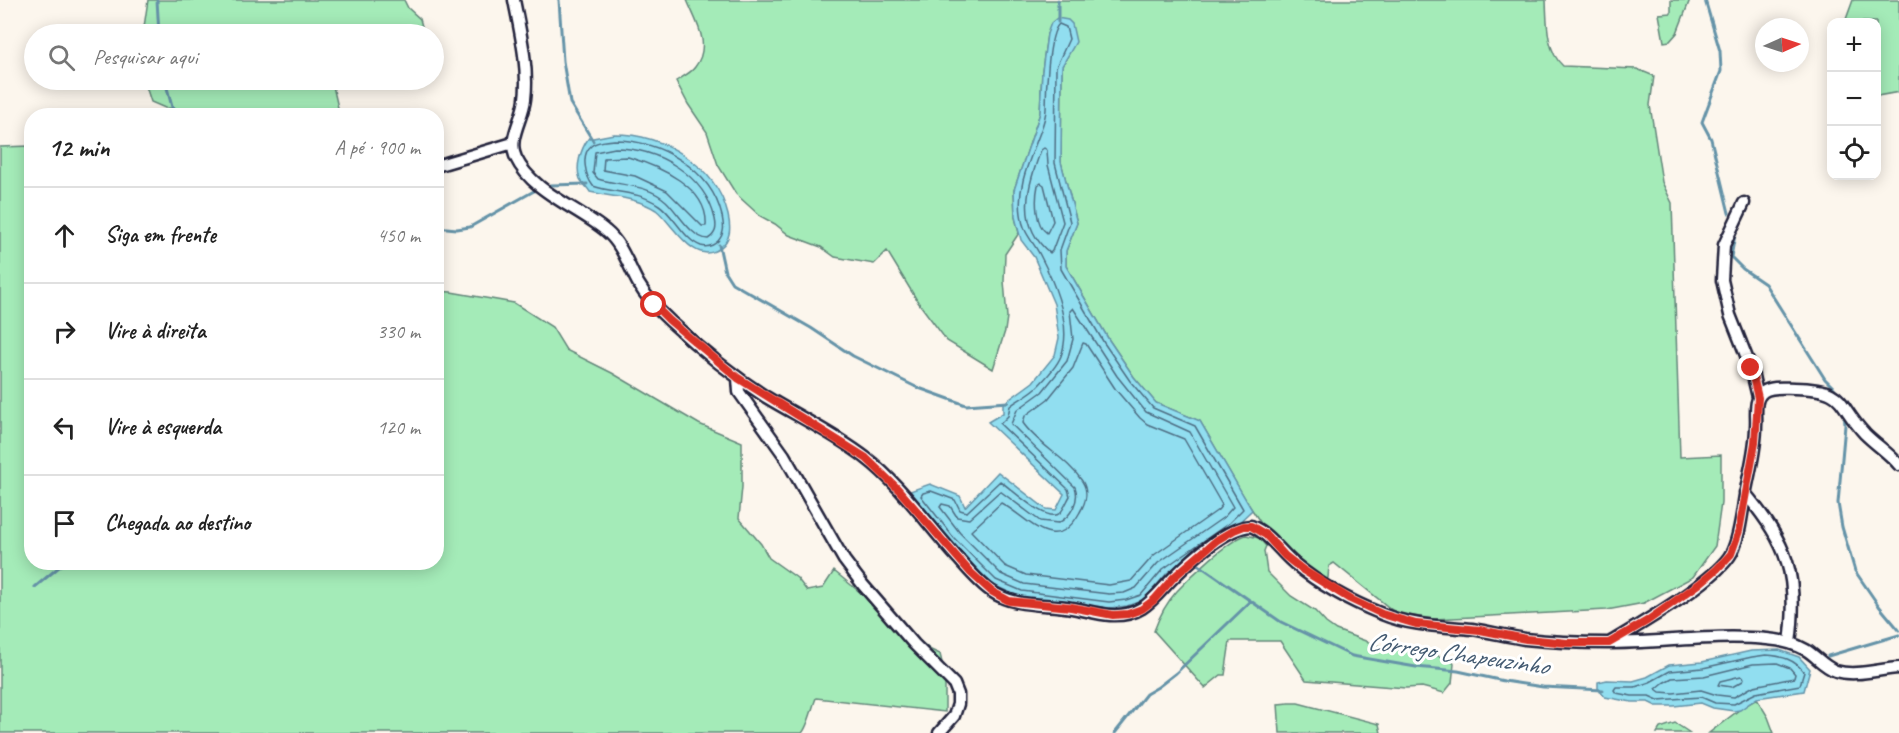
<!DOCTYPE html>
<html lang="pt">
<head>
<meta charset="utf-8">
<style>
	body { margin:0; font-family:Caveat,sans-serif; background:#f6f6f6; color:#222 }
	.controls { position:absolute; right:18px; top:18px; display:grid; overflow:hidden; border-radius:12px; box-shadow:0 3px 15px #0003 }
	.controls button { width:54px; height:54px; display:grid; place-items:center; padding:0; border:0; border-bottom:2px solid #e0e0e0; background:#fff; color:#222; font:30px sans-serif }
	.compass { position:absolute; left:1755px; top:18px; width:54px; height:54px; border-radius:50%; background:#fff; box-shadow:0 3px 15px #0003; rotate:87deg }
	.stop { position:absolute; width:18px; height:18px; margin:-14px; border:4px solid #d93025; border-radius:50%; background:#fff }
	.stop.end { background:#d93025; border-color:#fff; box-shadow:0 2px 6px #0008 }
	.list { margin:0; padding:0; list-style:none }
	h2 { display:flex; justify-content:space-between; align-items:center; height:78px; margin:0; padding:0 24px; font-size:26px }
	h2 small { font-size:20px; font-weight:400; color:#767676 }
	.list li { display:grid; grid-template-columns:39px 1fr auto; gap:18px; align-items:center; box-sizing:border-box; height:96px; padding:0 24px; border-top:2px solid #e0e0e0 }
	.list b { display:block; font-size:22px; white-space:nowrap }
	.list em { font-size:20px; font-style:normal; color:#767676 }
	.icon { flex:none; width:33px; height:33px; fill:none; stroke:currentColor; stroke-width:2; stroke-linecap:round; stroke-linejoin:round }
	.map { position:relative; flex:none; width:1899px; height:733px; overflow:hidden }
	.search { position:absolute; background:#fff; box-shadow:0 3px 15px #0003; left:24px; top:24px; width:420px; height:66px; display:flex; align-items:center; gap:15px; box-sizing:border-box; padding:0 21px; border-radius:33px; color:#767676; font-size:22px }
	.panel { position:absolute; background:#fff; box-shadow:0 3px 15px #0003; left:24px; top:108px; width:420px; height:462px; border-radius:24px }
	.map>svg:first-child { display:block }
	.green { fill:#a4ebb8; stroke:#63867a; stroke-width:1.5 }
	.water { fill:#91def0; stroke:#6593a8; stroke-width:1.5 }
	.lines { fill:none; stroke-linecap:round; stroke-linejoin:round }
	.shore { stroke:#4e6d83; stroke-width:1.5 }
	.stream { stroke:#6593a8; stroke-width:3 }
	.street-casing { stroke:#22223b; stroke-width:15 }
	.street { stroke:#fff; stroke-width:10 }
	.route { stroke:#d93025; stroke-width:8 }
	.labels { text-anchor:middle; stroke-width:6; stroke-linejoin:round; paint-order:stroke }
	.water-label { font-size:26px; font-style:italic; fill:#435a71; stroke:#fff }
</style>
</head>
<body>
<div class="map">
<svg width="1899" height="733" viewBox="0 0 1899 733">
	<rect width="100%" height="100%" fill="#fcf6ed"/>
	<filter id="ink" filterUnits="userSpaceOnUse"><feTurbulence type="fractalNoise" baseFrequency=".0167" numOctaves="2"/><feDisplacementMap in="SourceGraphic" scale="12" xChannelSelector="R" yChannelSelector="G"/><feConvolveMatrix kernelMatrix="1 2 1 2 8 2 1 2 1" color-interpolation-filters="sRGB"/></filter>
	<g filter="url(#ink)">
		<path class="green" d="M148,0H404L408,8L420,19L424,34H143Z
			M687,0H1546C1547,22 1546,51 1563,66L1637,69L1654,76L1650,105L1662,182L1672,203L1680,457L1721,455V503L1715,546L1693,577L1644,603L1607,610L1434,619L1400,614L1392,610L1334,563L1329,566L1328,578L1325,581L1277,548L1247,502L1200,421L1156,403L1134,377L1109,340L1066,266V251L1077,223L1061,162L1062,66L1074,44L1047,34L1042,71L1040,113L1014,190L1015,217L1019,233L1005,254L1004,281L1007,317L1005,331L993,369L947,341L918,302L887,251L874,264L835,257L821,247L789,235L775,224L760,216L736,194L718,165L707,132L688,104L676,81C682,77 691,73 695,67C712,45 696,22 687,0Z
			M1671,0H1689V2L1677,33L1670,41L1664,42L1659,14L1671,13Z
			M1853,0H1899V92L1877,96L1876,22H1845Z
			M144,80H350L333,86L339,112L338,116H212L194,110L165,108L151,102Z
			M31,146L32,562H436L437,291L451,292L514,303L552,327L566,350L612,373L699,424L742,442V487L739,518L761,544L769,558L797,578L807,591L823,588L834,571L931,650L940,654L945,675V712L816,698C812,708 808,727 802,733H0V147Z
			M1246,535L1259,538L1266,546L1264,551L1267,572L1291,596L1315,611L1326,623L1336,630L1387,649L1412,650L1451,659L1454,664L1452,683L1444,693L1422,687L1406,688L1306,680L1280,641H1230L1225,675H1221L1205,688L1154,631C1159,617 1167,602 1177,591C1191,576 1227,541 1246,535Z
			M1757,699L1768,717L1774,733H1709L1743,707Z
			M1289,703H1298L1379,724L1381,733H1280L1278,704Z
			M1675,723L1690,733H1657L1660,728Z"/>
		<path class="water" d="M1057,18L1068,20L1072,24L1076,42L1062,66L1061,162L1077,223L1066,251V266L1109,340L1134,377L1156,403L1200,421L1252,510L1233,528L1167,573L1144,600L1127,606L1110,608L1020,597L993,585L949,542L910,491L930,484L960,496L965,507L998,472L1046,509L1056,510L1064,494L988,422L1003,413V404L1033,382L1055,355L1059,338L1054,304L1034,257L1021,240L1015,217L1014,190L1040,113L1042,71L1047,34L1051,23Z
			M614,134C663,134 716,165 728,215C731,228 731,239 720,248C694,268 672,222 656,210C636,197 612,197 590,192C588,188 582,183 580,179C575,167 581,149 588,139Z
			M1779,650L1799,657L1810,669L1804,691L1757,698L1740,710L1734,711L1713,708L1701,703L1674,706H1656L1648,702H1632L1605,697L1598,689V682L1607,680L1633,681L1647,677L1669,665L1702,662L1751,651Z"/>
		<g class="lines">
			<path class="shore" d="M1059,24L1066,27L1069,39L1056,67L1055,163L1070,222L1060,250L1061,269L1104,343L1130,381L1153,408L1195,426L1243,509L1229,523L1163,569L1141,595L1126,600L1109,602L1022,591L996,580L954,538L921,496L923,493L931,491L955,500L960,510L967,512L1000,481C1011,488 1048,525 1060,513C1064,509 1067,501 1070,496L1068,489L1000,424L1008,416L1010,406C1018,400 1028,395 1036,388C1044,380 1057,366 1061,356C1073,325 1054,282 1040,255C1032,239 1023,234 1021,214C1017,186 1029,162 1039,135C1042,127 1046,118 1046,109C1046,93 1048,34 1059,24Z
				M614,140C660,140 711,169 722,216C724,226 725,233 718,241C713,246 708,248 701,246C685,241 673,214 659,205C636,190 616,194 593,186C586,177 580,155 591,146C596,141 607,141 614,140Z
				M615,148C658,148 705,175 715,219C717,228 716,234 708,239C691,238 678,212 666,201C647,184 621,186 598,179L593,173L595,152Z
				M1044,148L1047,150L1048,165L1063,222L1052,251L1050,253C1015,224 1028,186 1041,150Z
				M628,157C658,166 709,187 706,226H702L667,191L635,176L603,170L604,158Z
				M1041,183L1044,185L1053,221L1047,233C1035,225 1035,199 1038,185Z
				M1073,308L1117,376L1146,412L1190,432L1233,507L1224,517L1158,563L1136,588L1124,593L1109,594L1024,584L1001,574L960,533L940,507L942,504L950,506L957,517L969,519L1000,491L1040,521L1058,523C1071,517 1080,500 1075,487L1011,424L1017,410L1042,392L1067,361L1073,339L1070,311Z
				M1083,343L1086,344L1116,390L1140,418L1147,424L1184,439L1222,505L1218,510L1154,555L1131,581L1109,585L1026,575L1005,566L971,531L1001,503C1028,517 1055,558 1080,512C1086,502 1089,492 1082,481C1067,458 1038,445 1023,423L1025,416L1048,399L1073,368Z
				M1766,655C1782,656 1794,659 1804,672L1800,685L1756,693L1734,704L1715,703L1701,697L1658,700L1649,696H1632L1616,693L1614,690L1616,687H1635L1650,682L1670,671L1703,668L1752,657Z
				M1777,663L1790,668L1795,674L1794,678L1754,686L1734,697L1717,695L1701,690L1673,693L1660,692L1656,689L1663,683L1672,678L1704,676L1753,664Z
				M1741,676L1744,678L1743,681L1732,687L1718,685L1720,681Z"/>
			<path class="stream" d="M157,0L159,34
				M559,0L563,61L570,103L593,141
				M1058,0V22
				M1705,0L1720,51L1721,71L1702,122L1711,139L1729,213
				M165,80L172,107L179,116
				M550,185L587,184
				M436,227L457,229L470,227L534,191
				M1735,235L1731,257L1743,269L1765,284L1825,379L1835,389
				M719,245L725,272L732,283L811,328L853,356L916,387L966,405L1008,402
				M1844,412L1845,425L1838,503L1842,527L1855,571L1879,606L1899,630
				M1199,565L1281,622L1352,656L1416,667L1458,671L1504,681L1543,687L1603,690
				M35,587L65,562
				M1828,656L1899,635
				M1115,733L1146,694L1158,687L1176,673L1251,601"/>
			<g class="street-casing">
				<path id="street" d="M514,0C520,31 529,68 525,99C523,119 507,139 516,158C532,192 579,208 606,231C622,244 628,265 638,283C646,297 658,310 670,321C700,349 732,375 766,397C799,417 835,434 866,458C899,483 928,525 956,556C967,568 978,582 991,591C1015,608 1045,603 1072,608C1085,610 1097,614 1110,615C1144,617 1154,597 1174,577C1191,560 1227,527 1251,526C1269,533 1281,553 1295,564C1320,585 1352,602 1382,614C1411,626 1441,626 1472,629C1490,632 1507,636 1525,639C1553,642 1580,643 1607,643C1660,643 1714,634 1767,639C1780,640 1794,643 1806,650C1816,656 1824,667 1836,671C1855,677 1879,669 1899,668
					M436,166L513,143
					M1744,203L1724,245L1722,280L1730,315L1751,368L1758,397
					M738,378L739,392L784,455L844,560L863,585L914,644L954,684L958,694V704L954,716L939,733
					M1745,493C1788,545 1799,575 1790,643
					M1611,642C1639,625 1718,580 1732,552C1741,533 1742,510 1746,490C1750,469 1756,448 1756,426C1757,415 1753,400 1763,392C1771,386 1785,388 1794,388C1848,389 1835,402 1865,434C1876,445 1889,453 1899,465"/>
			</g>
			<use href="#street" class="street"/>
		</g>
	</g>
	<g class="lines" filter="url(#ink)">
		<path class="route" d="M654,305L669,320L738,378L866,458L897,488L970,572L991,591L1009,601L1071,607L1113,615L1128,614L1142,609L1154,600L1174,577L1217,540L1234,530L1244,526H1251L1266,535L1285,556L1303,570L1350,599L1382,614L1416,624L1480,630L1526,639L1568,643H1609L1647,621L1699,584L1717,569L1731,554L1739,531L1755,443L1758,398L1751,368"/>
	</g>
	<g class="labels">
		<g class="water-label">
			<text transform="translate(1458 653) rotate(8)" y="9">Córrego Chapeuzinho</text>
		</g>
	</g>
</svg>
<div class="controls">
<button>+</button>
<button>−</button>
<button><svg class="icon" aria-label="locate" viewBox="0 0 24 24"><circle cx="12" cy="12" r="6"/><path d="M12 2v4M12 18v4M2 12h4M18 12h4"/></svg></button>
</div>
<svg class="compass" viewBox="-18 -18 36 36"><path d="M0-13l5 13h-10z" fill="#e53935"/><path d="M0 13l5-13h-10z" fill="#767676"/></svg>
<div class="stop" style="left:654px;top:305px"></div>
<div class="stop end" style="left:1751px;top:368px"></div>
<div class="search"><svg class="icon" aria-label="search" viewBox="0 0 24 24"><circle cx="10" cy="10" r="6"/><path d="M15 15l6 6"/></svg>Pesquisar aqui</div>
<section class="panel">
<h2>12 min<small>A pé · 900 m</small></h2>
<ul class="list">
<li><svg class="icon" aria-label="ahead" viewBox="0 0 24 24"><path d="M12 20V5M6 11l6-6 6 6"/></svg><div><b>Siga em frente</b></div><em>450 m</em></li>
<li><svg class="icon" aria-label="right" viewBox="0 0 24 24"><path d="M7 20v-9h11M14 6l5 5-5 5"/></svg><div><b>Vire à direita</b></div><em>330 m</em></li>
<li><svg class="icon" aria-label="left" viewBox="0 0 24 24"><path d="M17 20v-9H6M10 6l-5 5 5 5"/></svg><div><b>Vire à esquerda</b></div><em>120 m</em></li>
<li><svg class="icon" aria-label="arrive" viewBox="0 0 24 24"><path d="M6 21V4h12l-3 4 3 4H6"/></svg><div><b>Chegada ao destino</b></div></li>
</ul>
</section>
</div>
</body>
</html>
